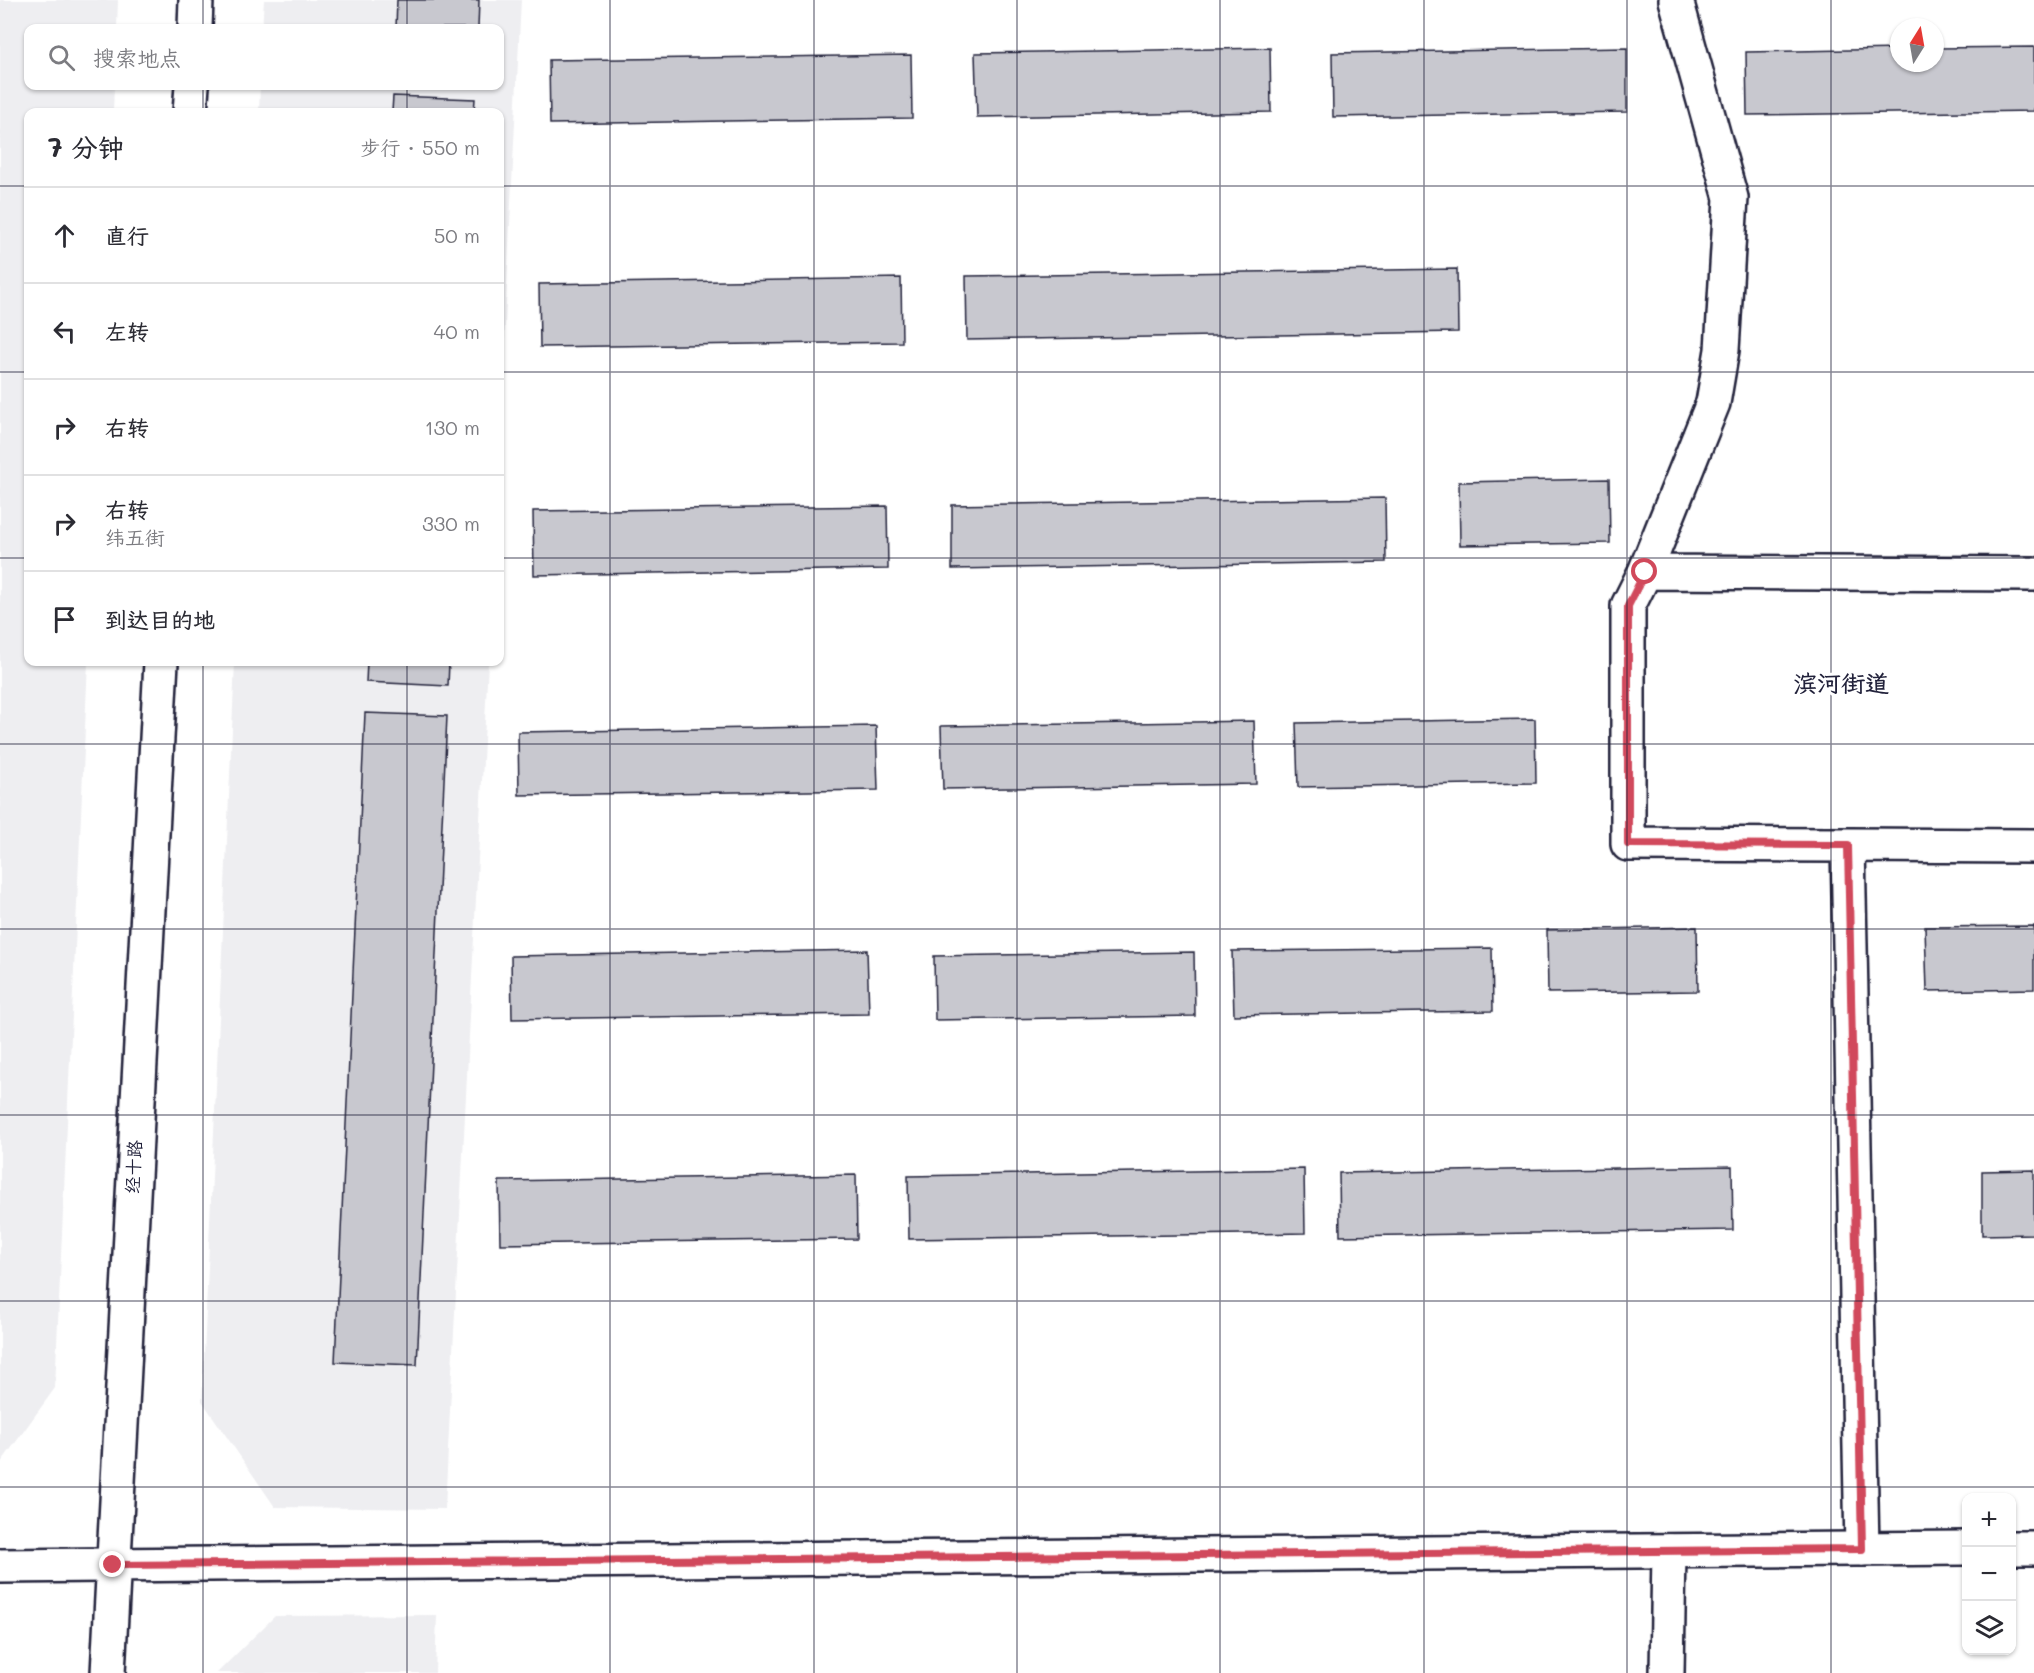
<!DOCTYPE html>
<html lang="zh">
<head>
<meta charset="utf-8">
<style>
	body { margin:0; font-family:Mali,"LXGW WenKai TC",sans-serif; background:#f2f2f3; color:#2b2b33 }
	.controls { position:absolute; right:18px; bottom:18px; display:grid; overflow:hidden; border-radius:12px; box-shadow:0 2px 4px #0004 }
	.controls button { width:54px; height:54px; display:grid; place-items:center; padding:0; border:0; border-bottom:2px solid #e1e1e2; background:#fff; color:#2b2b33; font:30px sans-serif }
	.compass { position:absolute; left:1890px; top:18px; width:54px; height:54px; border-radius:50%; background:#fff; box-shadow:0 2px 4px #0004; rotate:11deg }
	.stop { position:absolute; width:18px; height:18px; margin:-14px; border:4px solid #d1495b; border-radius:50%; background:#fff }
	.stop.end { background:#d1495b; border-color:#fff; box-shadow:0 2px 6px #0008 }
	.list { margin:0; padding:0; list-style:none }
	h2 { display:flex; justify-content:space-between; align-items:center; height:78px; margin:0; padding:0 24px; font-size:26px }
	h2 small { font-size:20px; font-weight:400; color:#7c7c81 }
	.list li { display:grid; grid-template-columns:39px 1fr auto; gap:18px; align-items:center; box-sizing:border-box; height:96px; padding:0 24px; border-top:2px solid #e1e1e2 }
	.list b { display:block; font-size:22px; white-space:nowrap }
	.list p { margin:0; font-size:20px; white-space:nowrap; color:#7c7c81 }
	.list em { font-size:20px; font-style:normal; color:#7c7c81 }
	.icon { flex:none; width:33px; height:33px; fill:none; stroke:currentColor; stroke-width:2; stroke-linecap:round; stroke-linejoin:round }
	.map { position:relative; flex:none; width:2034px; height:1673px; overflow:hidden }
	.search { position:absolute; background:#fff; box-shadow:0 2px 4px #0004; left:24px; top:24px; width:480px; height:66px; display:flex; align-items:center; gap:15px; box-sizing:border-box; padding:0 21px; border-radius:12px; color:#7c7c81; font-size:22px }
	.panel { position:absolute; background:#fff; box-shadow:0 2px 4px #0004; left:24px; top:108px; width:480px; height:558px; border-radius:12px }
	.map>svg:first-child { display:block }
	.built { fill:#eeeef1 }
	.building { fill:#c8c8cf; stroke:#22223b; stroke-width:1.5 }
	.lines { fill:none; stroke-linecap:round; stroke-linejoin:round }
	.minor-casing { stroke:#22223b; stroke-width:38 }
	.tertiary-casing { stroke:#22223b; stroke-width:38 }
	.secondary-casing { stroke:#22223b; stroke-width:38 }
	.minor { stroke:#fff; stroke-width:33 }
	.tertiary { stroke:#fff; stroke-width:33 }
	.secondary { stroke:#fff; stroke-width:33 }
	.route { stroke:#d1495b; stroke-width:8 }
	.grid { fill:none; stroke:#22223b; stroke-width:1.5; stroke-opacity:0.55 }
	.labels { text-anchor:middle; stroke-width:6; stroke-linejoin:round; paint-order:stroke }
	.street-label { font-size:18px; fill:#22223b; stroke:#fff }
	.district-label { font-size:24px; font-weight:bold; fill:#22223b; stroke:#fff }
</style>
</head>
<body>
<div class="map">
<svg width="2034" height="1673" viewBox="0 0 2034 1673">
	<rect width="100%" height="100%" fill="#fff"/>
	<filter id="ink" filterUnits="userSpaceOnUse"><feTurbulence type="fractalNoise" baseFrequency=".0167" numOctaves="2"/><feDisplacementMap in="SourceGraphic" scale="12" xChannelSelector="R" yChannelSelector="G"/><feConvolveMatrix kernelMatrix="1 2 1 2 8 2 1 2 1" color-interpolation-filters="sRGB"/></filter>
	<g filter="url(#ink)">
		<path class="built" d="M0,0H118L117,28H28V86H114L113,112H28V662H88L55,1388L0,1464Z
			M264,0H521L500,428V112H259L260,86H500V28H262Z
			M235,662H488L445,1509L275,1507L202,1401Z
			M437,1615L435,1673H217L275,1616Z"/>
		<path class="building" d="M397,0H479L478,28H396Z
			M2034,47V111L1747,115L1746,52L1899,49V63H1935V48Z
			M1270,48L1271,112L977,117L975,53Z
			M1627,48V112L1333,117L1332,53Z
			M911,55L912,118L550,124L549,60Z
			M393,96L475,99L474,112H392Z
			M1457,269L1458,332L967,340L966,276Z
			M901,278L902,342L540,347L539,284Z
			M1609,479L1610,543L1460,545L1459,482Z
			M1385,498L1386,562L952,569V505Z
			M887,506L888,569L534,575L533,511Z
			M367,662H449L448,686L366,682Z
			M365,713L447,716L417,1365L335,1362Z
			M1535,719L1536,783L1298,787L1296,723Z
			M1254,721L1256,784L943,789L941,726Z
			M876,726L878,790L519,795L518,732Z
			M2034,926V989L1927,991L1925,927Z
			M1697,927L1698,991L1548,993L1547,930Z
			M1492,948L1493,1011L1234,1015L1232,951Z
			M867,950L869,1014L512,1019L511,956Z
			M1194,952L1195,1016L935,1020L934,956Z
			M1732,1166L1733,1230L1340,1236L1339,1173Z
			M1304,1169L1305,1233L909,1239L908,1176Z
			M2034,1170V1234L1982,1235V1171Z
			M856,1175L857,1239L500,1244L499,1181Z"/>
		<g class="lines">
			<g class="minor-casing">
				<path id="minor" d="M1676,0L1731,198L1722,350L1713,403L1645,572L1628,606V844L1848,845L1862,1549
					M1645,572L2034,574
					M1848,845L2034,846
					M1667,1673L1669,1551"/>
			</g>
			<g class="tertiary-casing">
				<path id="tertiary" d="M2012,1548H2034
					M0,1566L1966,1548"/>
			</g>
			<g class="secondary-casing">
				<path id="secondary" d="M195,28L196,0
					M190,112L192,86
					M108,1673L161,662"/>
			</g>
			<use href="#minor" class="minor"/>
			<use href="#tertiary" class="tertiary"/>
			<use href="#secondary" class="secondary"/>
		</g>
	</g>
	<g class="lines" filter="url(#ink)">
		<path class="route" d="M113,1565L1862,1549L1848,845L1628,844V606L1645,572"/>
	</g>
	<path class="grid" d="M203,0V28M407,0V28M610,0V1673M814,0V1673M1017,0V1673M1220,0V1673M1424,0V1673M1627,0V1673M1831,0V1673M203,86V112M407,86V112M0,186H28M500,186H2034M0,372H28M500,372H2034M0,558H28M500,558H2034M203,662V1673M407,662V1673M0,744H2034M0,929H2034M0,1115H2034M0,1301H2034M0,1487H2034"/>
	<g class="labels">
		<g class="street-label">
			<text transform="translate(134 1167) rotate(-87)" y="6">经十路</text>
		</g>
		<g class="district-label">
			<text x="1841" y="692">滨河街道</text>
		</g>
	</g>
</svg>
<div class="controls">
<button>+</button>
<button>−</button>
<button><svg class="icon" aria-label="layers" viewBox="0 0 24 24"><path d="M12 4l9 5-9 5-9-5zM3 14l9 5 9-5"/></svg></button>
</div>
<svg class="compass" viewBox="-18 -18 36 36"><path d="M0-13l5 13h-10z" fill="#e53935"/><path d="M0 13l5-13h-10z" fill="#7c7c81"/></svg>
<div class="stop" style="left:1645px;top:572px"></div>
<div class="stop end" style="left:113px;top:1565px"></div>
<div class="search"><svg class="icon" aria-label="search" viewBox="0 0 24 24"><circle cx="10" cy="10" r="6"/><path d="M15 15l6 6"/></svg>搜索地点</div>
<section class="panel">
<h2>7 分钟<small>步行 · 550 m</small></h2>
<ul class="list">
<li><svg class="icon" aria-label="ahead" viewBox="0 0 24 24"><path d="M12 20V5M6 11l6-6 6 6"/></svg><div><b>直行</b></div><em>50 m</em></li>
<li><svg class="icon" aria-label="left" viewBox="0 0 24 24"><path d="M17 20v-9H6M10 6l-5 5 5 5"/></svg><div><b>左转</b></div><em>40 m</em></li>
<li><svg class="icon" aria-label="right" viewBox="0 0 24 24"><path d="M7 20v-9h11M14 6l5 5-5 5"/></svg><div><b>右转</b></div><em>130 m</em></li>
<li><svg class="icon" aria-label="right" viewBox="0 0 24 24"><path d="M7 20v-9h11M14 6l5 5-5 5"/></svg><div><b>右转</b><p>纬五街</p></div><em>330 m</em></li>
<li><svg class="icon" aria-label="arrive" viewBox="0 0 24 24"><path d="M6 21V4h12l-3 4 3 4H6"/></svg><div><b>到达目的地</b></div></li>
</ul>
</section>
</div>
</body>
</html>
